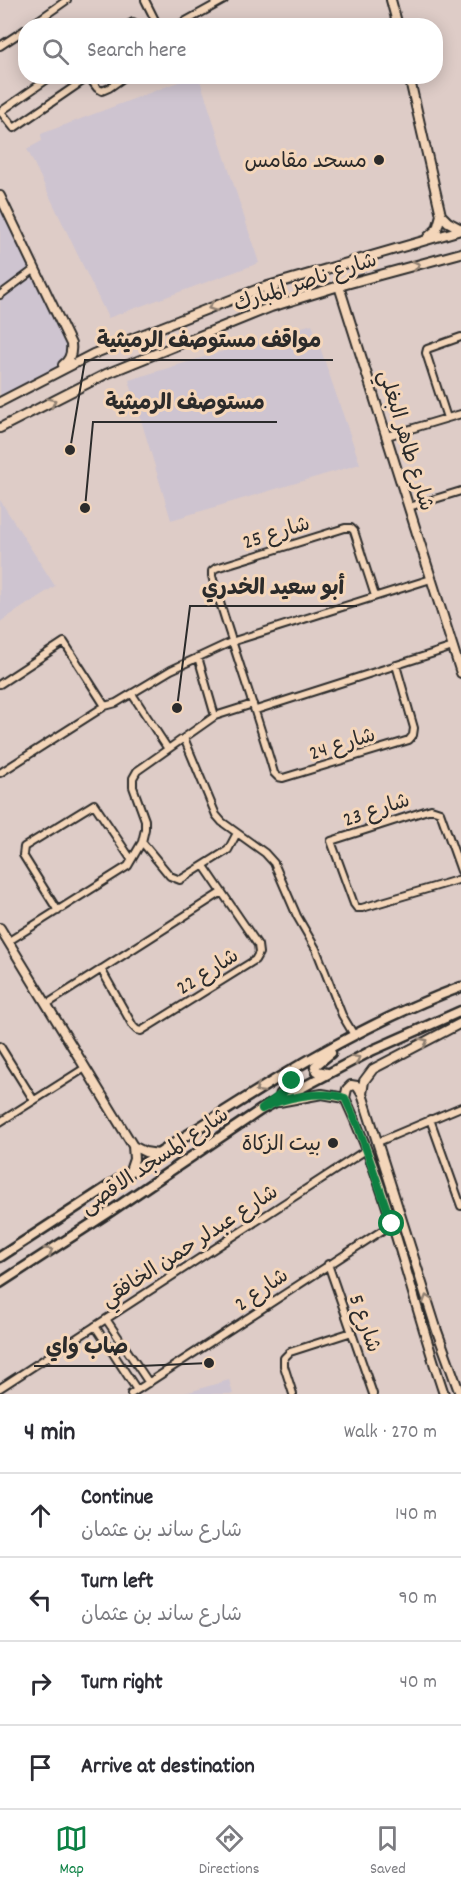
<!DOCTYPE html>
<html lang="en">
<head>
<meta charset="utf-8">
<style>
	body { margin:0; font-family:Dekko,"Playpen Sans Arabic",sans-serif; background:#f7f7f7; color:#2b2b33 }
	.stop { position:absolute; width:18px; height:18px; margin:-14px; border:4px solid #0b8043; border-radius:50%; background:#fff }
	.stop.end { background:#0b8043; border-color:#fff; box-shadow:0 2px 6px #0008 }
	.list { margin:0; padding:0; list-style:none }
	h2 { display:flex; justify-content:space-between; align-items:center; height:78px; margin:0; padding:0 24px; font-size:26px }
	h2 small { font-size:20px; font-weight:400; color:#7c7c81 }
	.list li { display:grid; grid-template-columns:39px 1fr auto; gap:18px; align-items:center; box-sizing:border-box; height:84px; padding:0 24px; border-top:2px solid #e1e1e2 }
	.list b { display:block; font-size:22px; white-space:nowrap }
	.list p { margin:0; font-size:20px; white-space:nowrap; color:#7c7c81 }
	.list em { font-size:20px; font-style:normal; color:#7c7c81 }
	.icon { flex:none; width:33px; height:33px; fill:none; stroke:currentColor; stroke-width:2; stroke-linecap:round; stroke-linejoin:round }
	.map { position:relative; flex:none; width:461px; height:1394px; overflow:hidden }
	.search { position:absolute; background:#fff; box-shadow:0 3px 15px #0003; left:18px; right:18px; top:18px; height:66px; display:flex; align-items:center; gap:15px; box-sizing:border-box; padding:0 21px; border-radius:24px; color:#7c7c81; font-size:22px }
	.sheet { height:414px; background:#fff }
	nav { display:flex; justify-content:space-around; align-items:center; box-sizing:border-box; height:84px; border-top:2px solid #e1e1e2; background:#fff; font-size:16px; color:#7c7c81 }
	nav a { display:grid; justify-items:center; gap:3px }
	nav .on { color:#0b8043 }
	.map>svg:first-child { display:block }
	.built { fill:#cec4d0 }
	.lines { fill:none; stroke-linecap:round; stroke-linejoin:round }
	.minor-casing { stroke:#2b2b2b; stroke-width:10 }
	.tertiary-casing { stroke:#2b2b2b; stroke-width:12 }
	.secondary-casing { stroke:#2b2b2b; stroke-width:13 }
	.minor { stroke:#f4d6ba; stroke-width:6 }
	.tertiary { stroke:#f4d6ba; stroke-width:8 }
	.secondary { stroke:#f4d6ba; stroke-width:8 }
	.oneway { stroke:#908072 }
	.route { stroke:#0b8043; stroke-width:8 }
	.poi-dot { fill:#2b2b2b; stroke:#f4d6ba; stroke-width:2 }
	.labels { text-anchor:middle; stroke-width:6; stroke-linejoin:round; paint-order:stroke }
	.poi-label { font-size:21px; fill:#2b2b2b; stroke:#f4d6ba; text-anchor:end }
	.street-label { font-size:21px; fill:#2b2b2b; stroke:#f4d6ba }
	.leader { fill:none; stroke:#2b2b2b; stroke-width:2 }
	.callout-dot { fill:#2b2b2b; stroke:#f4d6ba; stroke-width:2 }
	.callout-label { font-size:22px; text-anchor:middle; font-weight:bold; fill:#2b2b2b; stroke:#f4d6ba; stroke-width:6; stroke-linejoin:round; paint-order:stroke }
</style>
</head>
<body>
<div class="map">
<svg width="461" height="1394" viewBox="0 0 461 1394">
	<rect width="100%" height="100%" fill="#deccc7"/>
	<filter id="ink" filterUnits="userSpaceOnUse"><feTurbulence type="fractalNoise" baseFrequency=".0167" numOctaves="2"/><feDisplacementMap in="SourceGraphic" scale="12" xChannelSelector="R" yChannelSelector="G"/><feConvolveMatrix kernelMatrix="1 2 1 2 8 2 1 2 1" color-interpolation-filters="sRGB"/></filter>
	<g filter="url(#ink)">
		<path class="built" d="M194,76L199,77L259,263L108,318L27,149L42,141L41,134Z
			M0,197L70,344L64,365L0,402Z
			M312,324L360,464L171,520L129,380Z
			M0,500L55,586L0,622Z
			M229,1380L233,1394H182Z"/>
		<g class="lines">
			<g class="minor-casing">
				<path id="minor" d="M145,0L158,26
					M30,26L67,0
					M126,26L133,22L138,26
					M177,26L224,0
					M0,46L26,29
					M88,76L97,88L102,91L109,88L126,76
					M0,112L52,76
					M1,112L14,128L90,76
					M0,295L35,269
					M447,418L426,353L427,349L461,337
					M387,436L461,414
					M409,507L461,491
					M375,596L354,531L351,528H345L216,568L212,571V576C231,642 255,707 274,773L278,777L283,778L409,740L413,735L414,728L396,665
					M198,657L215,716
					M0,684L64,642L105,706
					M132,694L168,749
					M256,710L453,647
					M184,738L216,815L222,822L265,853L274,863L297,916L316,949L342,1015L354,1035
					M0,773L105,706L116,703L171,670L231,642L431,579
					M142,842L170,876L180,880L228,850L237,833
					M461,871L440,812L431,809L331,841L354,904L357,908H362L461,879
					M58,911L23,855L24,847L94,804L131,859
					M9,941L128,866L142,842L145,829V820L133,787V778L137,771L215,716L253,704
					M101,969L133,1026L137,1030L141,1031L255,960L259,953L258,945L204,866
					M47,1004L222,892
					M0,1046L33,1099
					M430,1119L461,1206
					M0,1122L85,1068
					M378,1142L461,1107
					M328,1264L373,1394
					M106,1319L149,1383
					M95,1326L137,1390
					M0,1388L366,1150
					M131,1394L392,1224
					M293,1394L284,1366V1358L290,1352L352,1332"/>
			</g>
			<g class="tertiary-casing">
				<path id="tertiary" d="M391,0L398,26
					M409,76L441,215L437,229L428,237
					M0,196L71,344C72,352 70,360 63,365
					M441,215L448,222L461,229
					M339,286L461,673
					M275,287L267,293L268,301L278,305
					M0,402L93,354L261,288L461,230
					M0,428L106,374L271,307L339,286L461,253
					M0,928L133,1146L134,1159L130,1171
					M345,1098L347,1089L351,1085L357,1086L362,1094
					M279,1102L322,1094L345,1098C389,1192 411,1296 444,1394
					M133,1146L145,1152L158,1154
					M460,1394L437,1331L362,1094L364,1081L373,1069L461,1023"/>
			</g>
			<g class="secondary-casing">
				<path id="secondary" d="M327,1073L317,1071L315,1066L331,1053
					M280,1077H288L292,1081L291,1086L281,1094
					M0,1257C54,1222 108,1187 161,1152C257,1090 353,1027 461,987
					M0,1283L108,1213L262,1109L373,1050L461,1011"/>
			</g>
			<use href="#minor" class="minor"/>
			<use href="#tertiary" class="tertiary"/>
			<use href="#secondary" class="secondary"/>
		</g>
		<defs><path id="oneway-chevron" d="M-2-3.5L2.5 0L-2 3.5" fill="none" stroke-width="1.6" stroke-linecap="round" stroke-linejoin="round" transform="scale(1.5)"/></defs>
		<g class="oneway">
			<use href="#oneway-chevron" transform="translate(416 265) rotate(-15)"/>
			<use href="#oneway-chevron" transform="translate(212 307) rotate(159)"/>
			<use href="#oneway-chevron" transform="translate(52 402) rotate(-27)"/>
			<use href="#oneway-chevron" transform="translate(424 1042) rotate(-27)"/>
			<use href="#oneway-chevron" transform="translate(356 1059) rotate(-29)"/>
			<use href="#oneway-chevron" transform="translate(259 1089) rotate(148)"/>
			<use href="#oneway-chevron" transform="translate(49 1251) rotate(-33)"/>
			<use href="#oneway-chevron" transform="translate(427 1299) rotate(-107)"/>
		</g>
	</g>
	<g class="lines" filter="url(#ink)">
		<path class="route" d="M292,1081L291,1086L262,1109C283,1097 321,1090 345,1098L358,1126L392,1224"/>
	</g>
	<g class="poi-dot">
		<circle cx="379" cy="160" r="6"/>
		<circle cx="333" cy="1143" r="6"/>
	</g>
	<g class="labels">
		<g class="poi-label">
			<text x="367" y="167">مسحد مقامس</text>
			<text x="321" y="1150">بيت الزكاة</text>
		</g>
		<g class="street-label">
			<text transform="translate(305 281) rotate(-18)" y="7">شارع ناصر المبارك</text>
			<text transform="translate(407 440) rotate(73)" y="7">شارع طاهر البغلي</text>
			<text transform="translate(276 532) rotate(-17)" y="7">شارع 25</text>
			<text transform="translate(342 743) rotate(-17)" y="7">شارع 24</text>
			<text transform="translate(376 809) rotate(-18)" y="7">شارع 23</text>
			<text transform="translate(207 971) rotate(-32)" y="7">شارع 22</text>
			<text transform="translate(154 1160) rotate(-34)" y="7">شارع المسجد الاقصى</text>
			<text transform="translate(189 1245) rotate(-33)" y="7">شارع عبدلر حمن الخافقي</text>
			<text transform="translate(261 1289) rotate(-34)" y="7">شارع 2</text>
			<text transform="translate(366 1323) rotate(71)" y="7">شارع 5</text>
		</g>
	</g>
	<path class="leader" d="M70 450L85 360H333M85 508L93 422H277M177 708L190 606H357M209 1363L140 1366H34"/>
	<g class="callout-dot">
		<circle cx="70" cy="450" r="6"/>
		<circle cx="85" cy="508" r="6"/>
		<circle cx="177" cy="708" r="6"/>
		<circle cx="209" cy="1363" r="6"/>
	</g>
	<g class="callout-label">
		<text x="209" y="347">مواقف مستوصف الرميثية</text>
		<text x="185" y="409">مستوصف الرميثية</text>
		<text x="273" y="594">أبو سعيد الخدري</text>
		<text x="87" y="1353">صاب واي</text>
	</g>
</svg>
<div class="stop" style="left:392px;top:1224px"></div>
<div class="stop end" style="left:292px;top:1081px"></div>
<div class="search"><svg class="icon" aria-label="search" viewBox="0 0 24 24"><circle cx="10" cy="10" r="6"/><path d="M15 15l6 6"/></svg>Search here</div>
</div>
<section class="sheet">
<h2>4 min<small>Walk · 270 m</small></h2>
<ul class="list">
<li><svg class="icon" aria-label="ahead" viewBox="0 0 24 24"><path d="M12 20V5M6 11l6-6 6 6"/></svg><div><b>Continue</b><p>شارع ساند بن عثمان</p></div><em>140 m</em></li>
<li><svg class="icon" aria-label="left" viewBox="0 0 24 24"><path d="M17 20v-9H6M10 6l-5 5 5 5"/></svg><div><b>Turn left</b><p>شارع ساند بن عثمان</p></div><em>90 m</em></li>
<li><svg class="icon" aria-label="right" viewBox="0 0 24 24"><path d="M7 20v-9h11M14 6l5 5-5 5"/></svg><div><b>Turn right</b></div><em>40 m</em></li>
<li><svg class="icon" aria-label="arrive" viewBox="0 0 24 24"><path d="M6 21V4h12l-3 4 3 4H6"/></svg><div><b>Arrive at destination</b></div></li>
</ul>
</section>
<nav>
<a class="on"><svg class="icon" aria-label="map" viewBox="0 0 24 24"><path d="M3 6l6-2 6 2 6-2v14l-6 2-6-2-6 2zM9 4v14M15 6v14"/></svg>Map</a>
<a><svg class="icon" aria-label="directions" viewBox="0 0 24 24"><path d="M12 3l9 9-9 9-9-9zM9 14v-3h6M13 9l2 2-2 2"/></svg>Directions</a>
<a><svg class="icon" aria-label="saved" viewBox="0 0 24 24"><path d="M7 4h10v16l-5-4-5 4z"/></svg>Saved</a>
</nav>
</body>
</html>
